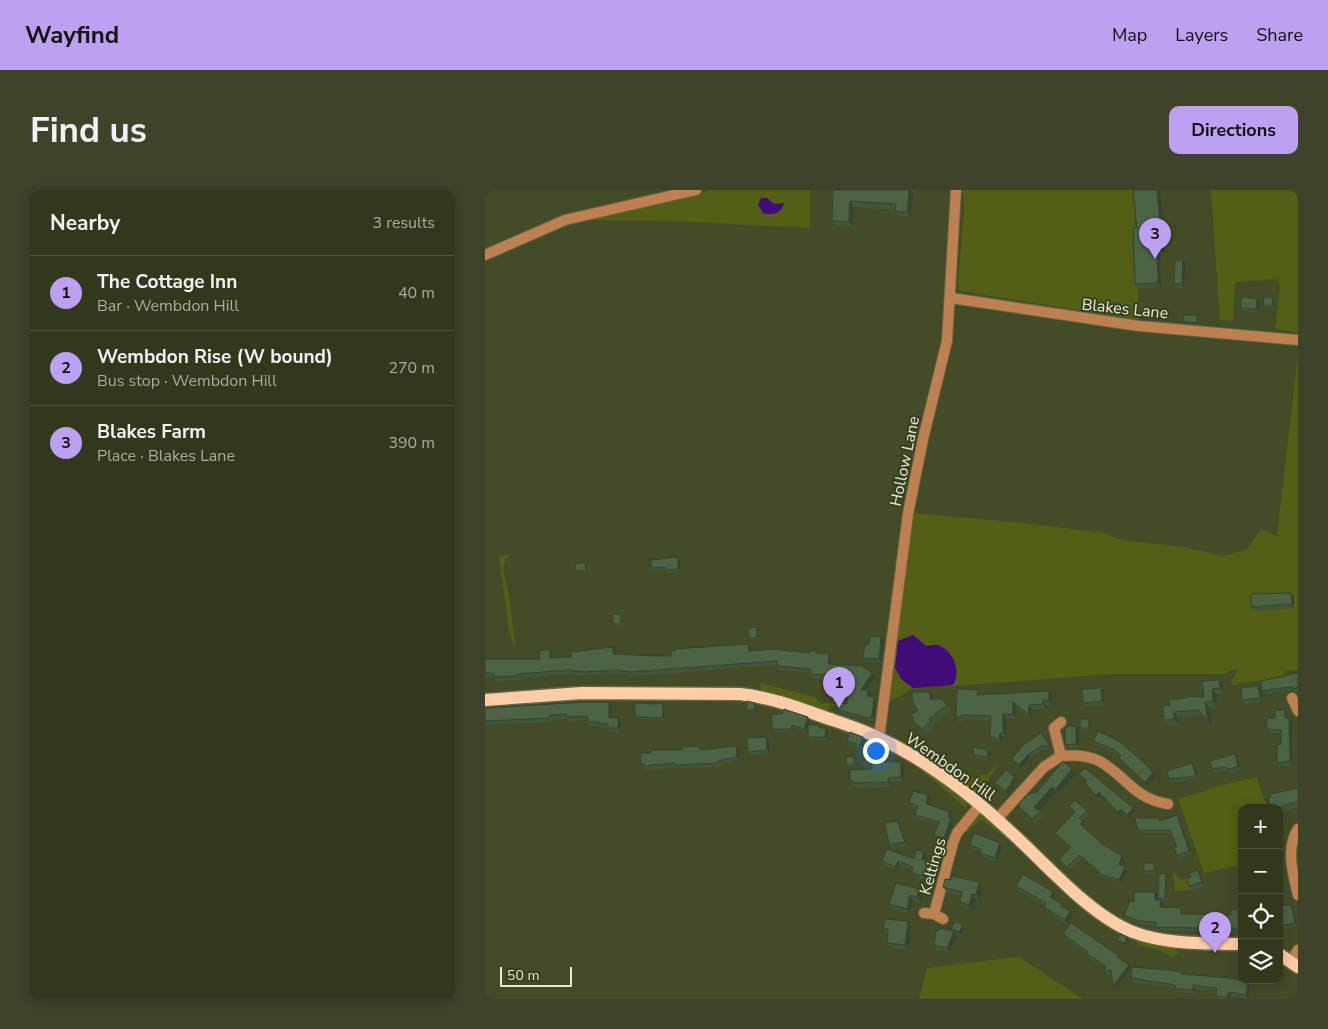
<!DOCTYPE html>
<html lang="en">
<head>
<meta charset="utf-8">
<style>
	body { margin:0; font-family:"Nunito Sans",sans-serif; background:#3e432a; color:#f1f3f6 }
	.controls { position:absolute; right:15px; bottom:15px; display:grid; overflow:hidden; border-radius:10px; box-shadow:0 2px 12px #0003 }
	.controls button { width:45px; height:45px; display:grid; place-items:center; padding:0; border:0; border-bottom:1px solid #4e523b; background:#33381d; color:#f1f3f6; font:25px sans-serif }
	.scale { position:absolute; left:15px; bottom:12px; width:72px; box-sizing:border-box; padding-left:5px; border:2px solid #e5ead6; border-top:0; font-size:14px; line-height:18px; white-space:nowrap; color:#e5ead6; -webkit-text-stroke:4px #3a401d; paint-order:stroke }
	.you { position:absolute; left:390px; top:560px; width:18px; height:18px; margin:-12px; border:4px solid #fff; border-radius:50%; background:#1a73e8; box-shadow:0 0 0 8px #1a73e833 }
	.badge { display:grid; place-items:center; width:32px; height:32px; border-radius:50%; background:#bca0f2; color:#111; font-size:16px; font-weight:700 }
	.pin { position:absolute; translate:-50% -41px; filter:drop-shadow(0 1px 2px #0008) }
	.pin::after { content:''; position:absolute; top:26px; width:18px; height:15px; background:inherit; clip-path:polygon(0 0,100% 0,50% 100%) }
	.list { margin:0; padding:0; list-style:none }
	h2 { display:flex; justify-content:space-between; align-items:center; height:65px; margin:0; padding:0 20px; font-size:21px }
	h2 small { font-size:16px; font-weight:400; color:#a9aca4 }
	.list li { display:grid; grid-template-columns:32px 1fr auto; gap:15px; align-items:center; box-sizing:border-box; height:75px; padding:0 20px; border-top:1px solid #4e523b }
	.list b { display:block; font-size:19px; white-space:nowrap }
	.list p { margin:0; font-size:16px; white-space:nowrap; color:#a9aca4 }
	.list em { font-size:16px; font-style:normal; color:#a9aca4 }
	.icon { flex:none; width:28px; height:28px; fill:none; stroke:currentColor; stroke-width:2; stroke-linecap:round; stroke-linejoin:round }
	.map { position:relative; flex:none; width:813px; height:809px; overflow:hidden; border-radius:10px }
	header { display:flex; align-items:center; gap:30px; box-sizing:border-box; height:70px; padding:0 25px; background:#bca0f2; color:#111 }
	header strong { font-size:24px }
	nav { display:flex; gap:28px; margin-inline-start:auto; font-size:18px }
	.intro { display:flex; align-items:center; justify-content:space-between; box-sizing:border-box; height:120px; padding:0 30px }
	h1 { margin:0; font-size:35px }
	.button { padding:12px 22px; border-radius:10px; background:#bca0f2; color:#111; font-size:18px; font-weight:700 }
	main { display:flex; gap:30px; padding:0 30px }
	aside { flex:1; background:#33381d; border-radius:10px; box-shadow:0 2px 12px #0003 }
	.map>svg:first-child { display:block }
	.green { fill:#545f15 }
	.water { fill:#400c78 }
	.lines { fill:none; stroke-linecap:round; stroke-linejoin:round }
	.minor-casing { stroke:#616846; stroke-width:12 }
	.major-casing { stroke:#616846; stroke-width:15 }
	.minor { stroke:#be8051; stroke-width:10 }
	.major { stroke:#ffcca8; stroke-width:12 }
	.wall { fill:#41553a }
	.shaded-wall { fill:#354530 }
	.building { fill:#4c6344; stroke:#354530 }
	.labels { text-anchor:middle; stroke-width:4; stroke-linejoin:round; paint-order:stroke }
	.street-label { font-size:16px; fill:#e5ead6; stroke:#3a401d }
</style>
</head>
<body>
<header>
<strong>Wayfind</strong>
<nav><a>Map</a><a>Layers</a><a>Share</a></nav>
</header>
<div class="intro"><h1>Find us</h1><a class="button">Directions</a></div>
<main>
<aside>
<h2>Nearby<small>3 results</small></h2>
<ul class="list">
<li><span class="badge">1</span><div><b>The Cottage Inn</b><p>Bar · Wembdon Hill</p></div><em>40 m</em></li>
<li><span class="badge">2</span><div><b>Wembdon Rise (W bound)</b><p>Bus stop · Wembdon Hill</p></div><em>270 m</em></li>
<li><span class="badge">3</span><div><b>Blakes Farm</b><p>Place · Blakes Lane</p></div><em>390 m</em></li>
</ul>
</aside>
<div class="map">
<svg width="813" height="809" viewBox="0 0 813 809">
	<rect width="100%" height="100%" fill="#444b27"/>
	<path class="green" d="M226,0H325V38L188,31L94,30Z
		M478,0H649L654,130L475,101L473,93L479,20Z
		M726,0H813V143L790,139L795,98L793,89L750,92L748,131L735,130Z
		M813,164V480L798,481L799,488L754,493L752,495H747L746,492L753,480H745L741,484H628L457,497L468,495C474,482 468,461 453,456C450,454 445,456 441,456L428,445L413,451C409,468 414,489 428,498L408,510H404L409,448L426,323L528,332L619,343L636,350L699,357L737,366L762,360L776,339L792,346Z
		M26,364L20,371L18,379L24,405L31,463L24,440L14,366Z
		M275,493L330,507L336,514L343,513L372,518L344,516L343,523L276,501Z
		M447,571L483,589L502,584L514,573L493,605Z
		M430,572L474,604L473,606L482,613V619L428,573Z
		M772,587L782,618H757V674L719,683L693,609L720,601L721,599Z
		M495,625H499L527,649L525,651L496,629L481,643L479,641Z
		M688,682L696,690L703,688L707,700L690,701Z
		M651,750L688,756L693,763L687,767L671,759L653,755Z
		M534,767L598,809H434L442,778Z"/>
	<path class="water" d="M276,8H282L289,14L299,13C296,25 288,24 279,24L273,15Z
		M428,445L441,456C445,456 449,454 453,455C468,460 477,482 468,495L428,498L417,490L410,478L413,451Z"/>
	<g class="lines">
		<g class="minor-casing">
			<path id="minor" d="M0,65L80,30L211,0
				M466,108L654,136L813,150
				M807,508L813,521
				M394,548L423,324L438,249L462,151L471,0
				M576,566C589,565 602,565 614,571C642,586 647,608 683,614
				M512,629L559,577L576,566L569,538L576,532
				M813,639C800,659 808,684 813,705
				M439,723L449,724L458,729
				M449,724L468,653L472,643L495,615
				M806,771L813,760"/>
		</g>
		<g class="major-casing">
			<path id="major" d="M0,510L97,503L255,504C283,507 309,516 336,526C356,533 377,539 396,549C445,572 489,607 528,644C561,674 606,726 648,742C682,755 721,753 757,754
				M794,764L813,777"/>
		</g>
		<use href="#minor" class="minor"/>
		<use href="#major" class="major"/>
	</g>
	<path class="wall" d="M348,0H431V3H428L426,27L414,26L410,21V20L369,17L368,37L351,36L347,31Z
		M648,0H675L679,36L678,63H675L676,97L653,98L650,94L652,38Z
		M698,70L701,73L699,98H691L689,94Z
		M790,109L789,118L780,117L778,115Z
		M775,112L774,123L758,121L756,118Z
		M712,125L714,127L713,134L700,133L698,131Z
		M193,367L195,370V382L183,383L181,380L168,381L166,378Z
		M100,373L101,375L102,383H92L91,381Z
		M806,403L809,407V418L769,421L766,417Z
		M135,424L137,426V436H129L128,434Z
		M272,439L273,450H265L264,448Z
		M399,450L397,473L381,472L378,468L384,455Z
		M263,454L266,458V461L325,463L332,461L334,463L347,468L346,474L387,483L390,487L381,500H383L386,504V507L392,511L389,529L387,531L356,524L353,520L362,514L364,501L352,500L349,496H347L344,492L345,489L327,488L325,484V482L294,480L292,475L149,486L135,483L103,486L86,484L35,488L36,490L11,491L9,487L0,488V469H55L67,464L68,468L86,467L128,457L131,461V465L172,466H186Z
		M813,483V501L811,502L809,500L788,502V503L779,504L777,501Z
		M734,490L738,495L739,503L731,504L732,517H724L727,538L718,525L693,528V535L683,536L679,530L685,515L700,508L719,507Z
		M773,496L776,499L777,512L760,514L757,510Z
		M616,498L619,501V515L600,516L598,513Z
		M564,501L567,505V515H561V519H547V530L531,516V528H521V547H518L517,553L508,550L505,546L506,531L482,529L474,532L471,528L496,504Z
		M445,502L449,507V509L462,515L466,521L448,535L450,537L441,545L431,535L427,529L429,528L433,520Z
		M270,513L271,515L270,522L262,521L261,520Z
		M179,515V530L151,529L150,527Z
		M127,516V528H133L136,532V542H125L123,538H116L115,536H105L103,532V530L84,531L82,529H68V532L0,535V518Z
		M802,524V528H804L807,532L808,575L795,577L792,573L796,554V543H785L782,539L790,528Z
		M325,531L324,535H334L336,538H341L343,542V550H325L323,547V539L321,542L309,538L308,542H290L287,539Z
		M605,531V540H597L595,538Z
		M594,540V558H583L580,555Z
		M613,541L663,576L666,580H665L671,586L663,596L637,571L634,568L635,566L632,564L610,554L608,551Z
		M556,543L567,559H558L545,568L536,578L527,569Z
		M378,547L381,551L378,558L364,555L362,551Z
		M284,550L285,564L266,565L263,562Z
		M251,556L254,559L255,570L236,574V577L192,578L191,577L162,580L160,578H158L156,574L215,560Z
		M503,560L506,563L504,571L491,568L488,565Z
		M750,564L753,568L756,580L744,583L743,581L729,583L727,579Z
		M370,568L371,576L363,577L361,575Z
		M416,572L419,577V592H406V597L372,598L370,596H369L365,591L387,579Z
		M710,577L713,589L686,593L684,589Z
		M591,584L573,604L571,602L554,621L558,626L550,634L536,619L532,615L552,602Z
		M594,584L650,622L644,628L639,623L636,626L616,605L613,608L603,596L600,593L601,592Z
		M529,587L532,591L528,594L530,596L522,605L512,596L510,593Z
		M813,598V617L794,622V618H787L785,615Z
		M446,609L444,615L465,622L468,626L467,629L469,631L461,652L452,648L449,645L453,634L433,629L430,625L432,618L427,617L424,613Z
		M584,616L602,621L604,624L597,631L600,635L598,637L616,653L640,670L637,675L640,677L643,680L636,693L615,686L613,683V682L597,668L585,680L574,669L585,658L570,643L589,623Z
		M692,625L694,628L707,664L694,669L692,665V657L687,643H657L652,638L676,631Z
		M415,635L422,656L406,658L404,655Z
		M515,653L517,656L512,672L498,667L495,663L496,662L487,659L485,655Z
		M439,662L441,665L440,670L449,676L446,688L444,690L430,687L427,683L428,680L415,675L413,680L399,675L397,671L429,669Z
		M669,673L670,674L671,683H661L659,681Z
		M794,674L798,688L795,689L797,694L794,695Z
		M713,680L716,684L720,696L707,700L704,696L706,687Z
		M682,686L681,710H674L673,708Z
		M466,690L494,692L498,698L495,710L491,709L488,720L478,718L475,712L476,706L462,702L458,697Z
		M531,696L568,702L571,707L570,709L577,714L580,718L588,726L583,735L562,722L559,717L560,715L534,701Z
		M434,699L438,705L436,712L428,711L425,724L408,719L404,714Z
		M673,706V710L678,714V717L698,722V724L746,725L757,720V743L673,740L670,737L671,735H656L642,728L639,725L649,712Z
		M794,715L808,718L812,736L794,740Z
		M423,731L426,737L424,760L406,758L402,753L403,744H402L398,738Z
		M479,737L476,744L470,742L472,745L465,762L451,759L449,755L453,741H467L466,739Z
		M578,744L636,769V770L644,775L646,779L630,799L627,784L622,786L619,782L621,778L604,768L602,764V763L580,748Z
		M698,784L763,792L765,796L763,809L746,806L745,809H733L731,806L732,801L711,799L710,804L692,802L690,798L649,792L646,788Z"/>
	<path class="shaded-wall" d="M424,0H426L428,3L426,27L422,22Z
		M672,0H675L679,36L678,63L675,59Z
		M365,11L369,17L368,37L364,32Z
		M672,59L675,63L676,97L673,93Z
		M698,70L701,73L699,98L697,94Z
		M788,108L790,109L789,118L787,116Z
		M772,109L775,112L774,123L771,119Z
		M193,367L195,370V382L193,379Z
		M806,403L809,407V418L807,414Z
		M271,437L272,439L273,450L272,448Z
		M396,447L399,450L397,473L394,469Z
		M263,454L266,458L267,465L264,461Z
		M128,457L131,461V468L128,464Z
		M65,460L67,464L68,472L65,468Z
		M344,464L347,468L346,478L343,474Z
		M387,483L390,487L379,504L376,500Z
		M734,490L738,495L739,503L735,498Z
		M773,496L776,499L777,512L775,508Z
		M616,498L619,501V515L617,511Z
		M727,499L731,504L732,517L728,511Z
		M383,500L386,504L385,510L382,506Z
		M564,501L567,505V515L564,510Z
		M445,502L449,507V514L445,509Z
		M389,507L392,511L389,529L387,526Z
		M558,510L561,515V519L558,514Z
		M124,512L127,516V532L124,528Z
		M528,512L531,516V528L528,524Z
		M720,512L724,517L727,538L723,532Z
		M270,513L271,515L270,522L269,520Z
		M178,514L179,515V530L178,528Z
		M544,515L547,519V530L544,525Z
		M800,520L802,524V532L800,528Z
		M689,522L693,528V535L689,529Z
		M518,524L521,528V547L518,543Z
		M323,527L325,531L321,542L319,539Z
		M133,528L136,532V542L133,538Z
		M804,528L807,532L808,575L805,571Z
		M604,529L605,531V540L604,538Z
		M307,535L309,538L308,542L306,539Z
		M591,536L594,540V558L591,554Z
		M341,538L343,542V550L340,547Z
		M515,543L518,547L517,553L514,549Z
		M281,547L284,550L285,564L282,560Z
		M378,547L381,551L378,558L375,555Z
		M251,556L254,559L255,570L252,567Z
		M503,560L506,563L504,571L502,567Z
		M750,564L753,568L756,580L753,577Z
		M543,565L545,568L536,578L534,575Z
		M416,572L419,577V592L416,587Z
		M707,573L710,577L713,589L711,586Z
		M587,579L591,584L573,604L570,600Z
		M668,583L671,586L663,596L660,592Z
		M529,587L532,591L528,594L530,596L522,605L520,601L526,591Z
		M403,588L406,592V597L403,592Z
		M567,597L571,602L553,622L549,617Z
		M614,602L616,605L613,608L611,605Z
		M443,605L446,609L443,617L441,614Z
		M648,618L650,622L644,628L642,625Z
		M636,619L639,623L636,626L633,622Z
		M465,622L468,626L467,629L469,631L461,652L459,648Z
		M692,625L694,628L707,664L704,661Z
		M412,631L415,635L422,656L420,652Z
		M598,631L600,635L598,638L595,634Z
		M515,653L517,656L512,672L510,668Z
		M439,662L441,665L440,673L437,669Z
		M637,666L640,670L636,677L634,674Z
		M413,671L415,675L413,680L410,677Z
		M446,673L449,676L446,688L444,685Z
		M794,674L795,675L798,688L796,684L794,678Z
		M640,677L643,680L636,693L634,690Z
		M713,680L716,684L720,696L717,692Z
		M681,684L682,686L681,710L680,708Z
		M494,692L498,698L495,710L491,705Z
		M434,699L438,705L436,712L432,707Z
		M568,702L571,707L569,711L565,707Z
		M670,702L673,706L672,713L670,710Z
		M487,704L491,709L488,720L484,715Z
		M425,705L428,711L425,724L422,719Z
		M676,710L678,714V721L675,717Z
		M806,715L808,718L812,736L810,733Z
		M585,721L588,726L583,735L580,730Z
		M423,731L426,737L424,760L420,755Z
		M478,735L479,737L476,744L474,742Z
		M469,741L472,745L465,762L462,758Z
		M642,747L643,749L641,755L640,753Z
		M644,775L646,779L630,799L628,796Z
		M763,792L765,796L763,809L761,805Z
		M708,795L711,799L710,804L708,800Z
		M743,802L746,806L745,809H744L743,807Z"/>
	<path class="building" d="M348,0H424L422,22L410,21L411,14L365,11L364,32L347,31Z
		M648,0H672L675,32V59H672L673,93L650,94L648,38H652Z
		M690,70H698L697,94H689Z
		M756,107L772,109L771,119L756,118Z
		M779,107L788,108L787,116L778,115Z
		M699,125H712V133L698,131Z
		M193,367V379L181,380L180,377L166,378V370Z
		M100,373L101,381H91L90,374Z
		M806,403L807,414L766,417V404Z
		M127,424H135L136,434H128Z
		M271,437L272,448H264L263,438Z
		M385,446L396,447L394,469L378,468L380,454L384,455Z
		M263,454L264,461L286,459L325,463V461H332V463L344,464L343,474L377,476L387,483L376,500H383L382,506L389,507L387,526L384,528L353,520L354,513L362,514L364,498L349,496V493L344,492L345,485L325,484V479L292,476V471L146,482L132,480L100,482L83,480L33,484V486L9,487L8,483H0V469H55L54,461L65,460V468L86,467V462L128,457V464L172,466H186V461H190V459Z
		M813,483V497L809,499L808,497L786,499V500L777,501L776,491Z
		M734,490L735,498L727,499L728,511L720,512L723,532L714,520L689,522V529L679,530L678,515H685L684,510L700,508L701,506L719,507L717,491Z
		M773,496L775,508L757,510L756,498Z
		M616,498L617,511L598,513L597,499Z
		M472,499L493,500L492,505L564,501V510H558V514L544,515V525L528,512V524H518V543H515L514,549L505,546L506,526L479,525L471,528Z
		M427,502H445V509H456L462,515L444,529L446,532L437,539L427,529L429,528L426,525L433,520L428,513Z
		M262,511L270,513L269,520H261Z
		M99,512H124V528H133V538H123V534H114V532H103V526L81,527V524L65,525V528L0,531V518Z
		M150,513L178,514V528L150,527Z
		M299,519L323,527L319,539L307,535L306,539H287V524H297Z
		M790,520H800V528H804L805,571L792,573V555L796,554V540L782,539V528H790Z
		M595,529H604V538H595Z
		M323,535H334V538H341L340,547H323Z
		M591,536V554L580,555V537Z
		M613,541L635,552L663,576L662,577L668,583L660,592L634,568L636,566L630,560L608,551Z
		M365,542L378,547L375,555L362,551Z
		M556,543L565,556H556L543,565L534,575L527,569L538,555Z
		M281,547L282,560L263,562L262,548Z
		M213,556L215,560L251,556L252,567L233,571L234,573L190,575L189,573L159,576V574H156L155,563H166V560H197V557Z
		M489,557L503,560L502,567L488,565Z
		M750,564L753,577L742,579L741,577L727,579L725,571Z
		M369,566V575H361V567Z
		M578,571L587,579L570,600L567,597L549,617L555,621L547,629L532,615L543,604L552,602Z
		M387,572H416V587L403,588V592L369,593L368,591H365V580L387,579Z
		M707,573L711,586L684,589L682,581Z
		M600,578L648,618L642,625L636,619L633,622L614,602L611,605L600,593L602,591L594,584Z
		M521,580L529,587L526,591L527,593L520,601L510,593Z
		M813,598V611L792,618H789L788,614L785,615L783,608L786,607L785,604Z
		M428,601L443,605L441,614L465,622L463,627L466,628L459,648L449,645L454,632L430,625L433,616L424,613Z
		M590,610L602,621L594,628L598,631L595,634L616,653L637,666L634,674L640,677L634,690L613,683L614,681L594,665L582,677L574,669L586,657L570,643L590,622L584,616Z
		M692,625L704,661L692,665L689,658L692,657L685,640H655L652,638L650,628H674L675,631Z
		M412,631L420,652L404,655L400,633Z
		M489,643L515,653L510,668L495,663L496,659L485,655Z
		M402,659L429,669L431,660L439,662L437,669L446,673L444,685L441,687L427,683L428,677L413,671L410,677L397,671Z
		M659,673H669V681H659Z
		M713,680L717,692L704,696L702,689L706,687L705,683Z
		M538,684L568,702L565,707L577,714L576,716L585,721L580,730L559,717L561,713L531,696Z
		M674,684H681L680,708H673Z
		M467,686L494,692L491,705L487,704L484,715L475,712L477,702L458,697L460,689L466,690Z
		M411,693L434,699L432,707L425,705L422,719L404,714Z
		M649,702H670V710H676L675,717L696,718V724L746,725V720H757V739L670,737L671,732L654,731L639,725L645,711L649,712Z
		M794,715H806L810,733L794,736Z
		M400,729L423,731L420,755L402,753L403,739L398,738Z
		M470,731L478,735L474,742L466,739Z
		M586,733L634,766L632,767L644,775L628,796L626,780L619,782L621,776L602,764L603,762L578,744Z
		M454,738L469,741L462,758L449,755L451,741H453Z
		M635,744L642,747L640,753L632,751Z
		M647,777L684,780L697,782L696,784L745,788L763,792L761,805L743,802V807L731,806L732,799L730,798L708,795V800L690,799V795L646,788Z"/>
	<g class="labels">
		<g class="street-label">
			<text transform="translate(640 118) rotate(6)" y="6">Blakes Lane</text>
			<text transform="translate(419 271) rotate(-78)" y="6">Hollow Lane</text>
			<text transform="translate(466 576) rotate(35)" y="6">Wembdon Hill</text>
			<text transform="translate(447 676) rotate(-74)" y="6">Keltings</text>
		</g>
	</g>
</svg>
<div class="controls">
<button>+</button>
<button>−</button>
<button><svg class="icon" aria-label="locate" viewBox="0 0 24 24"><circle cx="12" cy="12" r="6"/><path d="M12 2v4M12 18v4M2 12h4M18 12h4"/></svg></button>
<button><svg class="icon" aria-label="layers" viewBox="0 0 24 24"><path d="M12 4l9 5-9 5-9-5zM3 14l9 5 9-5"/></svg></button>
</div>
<div class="scale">50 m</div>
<div class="you"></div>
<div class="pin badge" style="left:354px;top:518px">1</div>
<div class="pin badge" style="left:730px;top:763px">2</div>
<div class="pin badge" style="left:670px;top:69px">3</div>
</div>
</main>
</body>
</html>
